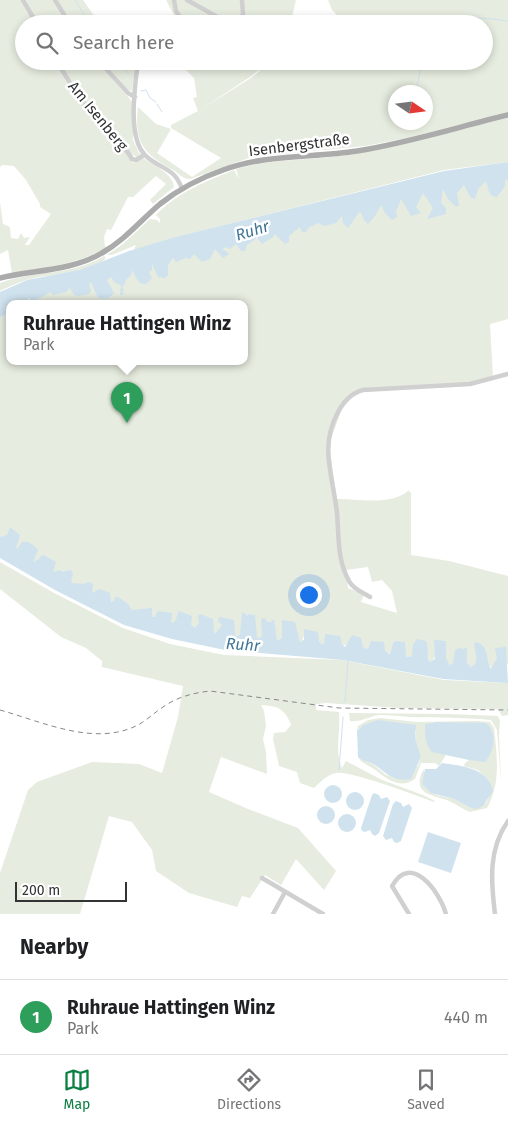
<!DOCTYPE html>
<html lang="en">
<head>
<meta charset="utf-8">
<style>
	body { margin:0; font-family:"Fira Sans",sans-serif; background:#f2f2f2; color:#202124 }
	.compass { position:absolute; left:388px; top:85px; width:45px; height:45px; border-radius:50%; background:#fff; box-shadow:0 2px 8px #0003; rotate:103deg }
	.scale { position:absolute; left:15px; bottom:12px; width:112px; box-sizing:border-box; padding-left:5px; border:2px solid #333; border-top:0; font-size:14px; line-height:18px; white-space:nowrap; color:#333; -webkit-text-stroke:4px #fff; paint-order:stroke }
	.you { position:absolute; left:308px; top:594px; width:18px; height:18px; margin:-12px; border:4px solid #fff; border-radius:50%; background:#1a73e8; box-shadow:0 0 0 8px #1a73e833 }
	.badge { display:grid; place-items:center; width:32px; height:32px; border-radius:50%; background:#0b8043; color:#fff; font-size:16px; font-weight:700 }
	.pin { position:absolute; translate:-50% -41px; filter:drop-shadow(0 1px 2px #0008) }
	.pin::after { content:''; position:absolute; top:26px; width:18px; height:15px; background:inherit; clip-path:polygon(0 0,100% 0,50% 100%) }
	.popup { position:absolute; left:6px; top:300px; width:242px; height:65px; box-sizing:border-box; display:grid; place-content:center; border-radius:10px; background:#fff; filter:drop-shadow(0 1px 4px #0005); font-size:16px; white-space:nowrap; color:#757577 }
	.popup b { font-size:19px; color:#202124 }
	.popup::after { content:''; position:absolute; left:50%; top:100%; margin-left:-10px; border:10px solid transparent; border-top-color:#fff }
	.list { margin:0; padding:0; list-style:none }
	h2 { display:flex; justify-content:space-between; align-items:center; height:65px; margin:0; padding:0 20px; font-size:21px }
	h2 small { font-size:16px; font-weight:400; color:#757577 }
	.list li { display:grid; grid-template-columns:32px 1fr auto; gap:15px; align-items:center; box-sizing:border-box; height:75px; padding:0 20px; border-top:1px solid #e0e0e0 }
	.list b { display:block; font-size:19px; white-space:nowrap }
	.list p { margin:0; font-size:16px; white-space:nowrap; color:#757577 }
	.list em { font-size:16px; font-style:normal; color:#757577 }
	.icon { flex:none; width:28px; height:28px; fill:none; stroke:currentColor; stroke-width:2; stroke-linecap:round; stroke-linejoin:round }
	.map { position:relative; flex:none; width:508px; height:914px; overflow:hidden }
	.search { position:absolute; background:#fff; box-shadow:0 2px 8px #0003; left:15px; right:15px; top:15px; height:55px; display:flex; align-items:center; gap:12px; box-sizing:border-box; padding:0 18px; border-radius:28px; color:#757577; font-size:19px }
	.sheet { height:140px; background:#fff }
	nav { display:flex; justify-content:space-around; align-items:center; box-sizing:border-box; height:70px; border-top:1px solid #e0e0e0; background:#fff; font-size:14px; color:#757577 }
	nav a { display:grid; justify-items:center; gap:2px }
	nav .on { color:#0b8043 }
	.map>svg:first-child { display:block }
	.green { fill:#e6ecdf; fill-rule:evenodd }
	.water { fill:#cfe2ee }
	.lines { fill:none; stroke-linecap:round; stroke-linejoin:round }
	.stream { stroke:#cfe2ee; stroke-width:1 }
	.minor { stroke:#d0d0d0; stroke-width:4.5 }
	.major { stroke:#ababab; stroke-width:5.5 }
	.rail { stroke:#888; stroke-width:1; stroke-dasharray:5 4; stroke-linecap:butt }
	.labels { text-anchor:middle; stroke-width:5; stroke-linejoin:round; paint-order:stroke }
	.street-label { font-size:15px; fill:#333; stroke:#fff }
	.water-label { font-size:16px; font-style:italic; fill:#3f7597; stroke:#fff }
</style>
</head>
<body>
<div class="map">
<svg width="508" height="914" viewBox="0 0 508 914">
	<rect width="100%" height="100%" fill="#fff"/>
	<path class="green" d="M0,0H22L36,24H24V61H56L78,97L116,137L133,163L143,158C153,165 173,173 174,187L153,204L150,200L166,184L156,176L133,197H128L111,230L107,229L104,237L105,246L107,248C78,264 44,268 12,273L8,250L0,254V202L3,224L10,227L11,238L18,239L21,233L24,238L30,237L25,245H29L51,214L40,207V204L26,180L14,166L2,165L0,167Z
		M26,0H53L69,24H39Z
		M57,0H83L100,24H73Z
		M166,0H296L291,21L292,24H187L182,17L174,15Z
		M328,0H508V113L407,138L365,146L261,156L249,158L190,179C182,179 179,173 173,170C143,154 134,142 138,107L156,124L171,129L157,153L192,177L221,158L171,128V125L198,111L193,98L197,97L194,78L177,61H270L250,77L198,111L251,78L272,61H484V24H335L343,21L332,10ZM396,92H426V122H396Z
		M59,61H97L130,99L133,104V140L140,155L137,157L131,154L118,136L100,120L80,96Z
		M102,61H136L132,91L128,90Z
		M508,118V162L444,170L170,239L134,250L136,245L112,255H107L123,244L150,219L157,220L160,223V219L156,215C178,192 205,182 234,170L239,179L236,169C274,158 314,161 352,154C405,145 456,130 508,118Z
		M508,178V319L490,324L493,377L468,383L358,391L345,401L329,444L337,499C360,499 392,506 409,490V492H411V555L449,561L508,576V664L495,663L492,669L488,663L476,662L474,666L471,667L467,661L454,659L453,663L448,666L446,659L435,657L432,661L430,662L428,656H412L408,657L406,656V653H386L385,651L369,647L366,649L347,644L343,646L325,640L324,644H322L319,641L303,637V641L300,642L298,636L279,640L277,639L276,634L262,633V637L259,638L240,634L238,636L235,635V632L215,634L135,615L45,574L0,538V308L8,305H9V362H244V304H13L62,288L167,259L256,239L423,193C452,189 478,181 508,178ZM368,567L372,582L382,580L392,591L397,613L361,602L364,595L348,588L346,570Z
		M104,256L106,258C93,274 45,274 26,280C17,283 8,287 0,291V283C34,270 73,276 104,256Z
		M0,562L54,593L123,628L170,644L224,655L342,660L444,680L508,683V715L502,716L498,709L399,708L326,703L316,704V710L339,712C341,731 334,751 342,768L346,761L382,780L423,795L435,801L434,802C418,796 349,770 336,773C327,775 320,782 314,788L300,783L297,772L279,766L273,739L274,733L285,732L291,725C285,708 277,706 261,705L264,711L266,726L263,739L266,752L267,774L221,757L209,792L248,809L298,828L336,871L324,890L296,859L281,885L265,875L250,898L242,896L237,907L189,893L156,871L152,850L132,822L109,816L80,914H0V873L28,790L37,782L92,762L139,764L162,773L178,717L183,686L102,667V661L86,648L61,637L0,589Z
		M349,713L448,714L498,716L500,721L499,735L501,781L497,730L491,720C464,717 437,718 410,717C400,716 390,715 379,715C370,716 359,723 350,721Z
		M381,718L416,722L477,721L490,722L494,728C497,755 501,784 487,808L470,812C462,809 456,804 449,801C434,795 412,795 422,772L425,769L424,771L436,795L454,799L471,808L486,803L489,797V781L478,770L464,766L465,763L469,760L446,755L439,766L435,763H421L415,779C399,790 386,778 374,769C368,765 361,763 358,757L374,765L386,775L395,778L418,766L421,757L415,737L416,730C398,726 370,714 357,731L358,726L368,720Z"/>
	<path class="water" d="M508,162V181L507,179L505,180V186L497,197L492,196L489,192L486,181L478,189L475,199L471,198L464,185L457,193L459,205L456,207L448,199L443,189L441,203L446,208V214L427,219L433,208L423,193L416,207L421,213L411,216L401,199L396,212L397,217L392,220L385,213L381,205L375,216L368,224L364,220L360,211L348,228L343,223L342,216L336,223L324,226L319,223L309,227L306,232H302L300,227L289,236V242L285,244L275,234L273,237L262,244L257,238L247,245L245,251H241L236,244L230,249L225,247L222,250L226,251L229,254L223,258L215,249L210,259L202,262L194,254L190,259L186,258L176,262L173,258L168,265V275L165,278L158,277L152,264V270L149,272L152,278L146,284C137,285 136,276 132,270L131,275L125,281L126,282L122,288L124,290L122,293L125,294L122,295H120L121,285L115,283L111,277L107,280L114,293C110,298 105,300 98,298L91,282L89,284L91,291L89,294L79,296L74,295L70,288L66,292L53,295L50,292C46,296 40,297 35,300V302H33L29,298L24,304L8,305V313L0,317V292L27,280L80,270L129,251L172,238L444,171Z
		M10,527L20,535L16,548L17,549L22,542C30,541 33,545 38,550L33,562L39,559L41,556L44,555L56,562L53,572L60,570L62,572L71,570L73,574L71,582L73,583L83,584L89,582L93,584L92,593L100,589L110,593L111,602L114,601L115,597H118L128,604L132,610L152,608V617H155L158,611L172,613L171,622L173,623L175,621L179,611L192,616L191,625L195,628L199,623L198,616L200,614L213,619L214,632L215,634L222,625L218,621L219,617L234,620L235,635L238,636L240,634L242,613H245L247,616L248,614L255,615L257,637L259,638L262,636L261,620L262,618L266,619L267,622H272L271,620H274L277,639L279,640L282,638V620L295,622L300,642L304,640V629L318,632L319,641L322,644H324L325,634L340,636L342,645L345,647L352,635L361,638L363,647L366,649L369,647L371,641L384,642L385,651L389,654L391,652L393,643L396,641L405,642L406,656L408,657L412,656L413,645L417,639L426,641C429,648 426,656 430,662L435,659L434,640L446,641V658L449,665L453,663L455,650L459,648L463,649L467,647V662L471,667C480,663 475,652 474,644L475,642C490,645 485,659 491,669L497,658L495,648L506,647L508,683L443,679L343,660L225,650L172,639L124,625L55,590L0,558V537L7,535Z
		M378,720L416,725L415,737L421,757L411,779C390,782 387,772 373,764C367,761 362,761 358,757L357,731L363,725Z
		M435,722L486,723C498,733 494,752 485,762L470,760L432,752C425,745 425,734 425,724L434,723Z
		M442,763C461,766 488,767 493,791L483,806L476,809L471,808L454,799L431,793L422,784L425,769H436Z
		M324 794a9 9 0 1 1 18 0a9 9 0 1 1-18 0Z
		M346 801a9 9 0 1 1 18 0a9 9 0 1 1-18 0Z
		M374,793L379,795L381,799L387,797L390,801L379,833L375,836L372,834L370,830L365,832L362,831L361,828L372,795Z
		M396,801L401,803L403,807L409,804L412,808L401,841L397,843L394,842L392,838L386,840L383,836L393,804Z
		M317 815a9 9 0 1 1 18 0a9 9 0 1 1-18 0Z
		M338 823a9 9 0 1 1 18 0a9 9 0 1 1-18 0Z
		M428,832L461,843L451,873L418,862Z"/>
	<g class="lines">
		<path class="stream" d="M75,0L90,24
			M394,24L400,22L423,24
			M437,24C464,16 480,17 508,21
			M464,24L485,23
			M118,61L128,73
			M297,65L305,61
			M141,91L146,90L150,98L156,102
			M416,92L422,61
			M157,104L162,112
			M345,702L348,660
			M339,770L343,717"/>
		<path class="minor" d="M23,0L37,24
			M55,0L70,24
			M174,0L176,11L185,24
			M187,0L230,24
			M239,24L243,14L242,0
			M57,61C67,79 78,96 91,111C105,127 121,140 132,159L136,160L144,155
			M99,61L128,93L135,97
			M138,61C135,86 127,137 145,155C153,164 166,167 174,175C178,179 180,184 182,188
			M370,597C362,592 353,589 349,581C337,560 339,536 337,513C333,476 319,447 338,412C344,401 351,393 363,390L470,384L508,374
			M262,878L323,914
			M273,914L285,892
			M409,914L392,886C411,852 440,892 446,914
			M495,914C491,882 488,849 508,821"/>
		<path class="major" d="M0,278C33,270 72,271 102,253C125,240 140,221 160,204C179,189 200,178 223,170C266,154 312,158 357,151C408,143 458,127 508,115"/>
		<path class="rail" d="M0,710C43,722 95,747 138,725C147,720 154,713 163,707C177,697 193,693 210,691L339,708L508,710"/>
	</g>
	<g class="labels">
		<g class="street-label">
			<text transform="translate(98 116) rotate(51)" y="5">Am Isenberg</text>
			<text transform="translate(299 145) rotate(-7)" y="5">Isenbergstraße</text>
		</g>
		<g class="water-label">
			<text transform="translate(252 230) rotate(-17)" y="6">Ruhr</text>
			<text transform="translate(243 644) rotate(4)" y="6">Ruhr</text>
		</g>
	</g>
</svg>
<svg class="compass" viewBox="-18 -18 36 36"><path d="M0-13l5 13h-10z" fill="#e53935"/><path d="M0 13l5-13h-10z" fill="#757577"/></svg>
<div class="scale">200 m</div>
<div class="you"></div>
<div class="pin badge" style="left:127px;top:423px;background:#2e9e5b">1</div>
<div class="popup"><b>Ruhraue Hattingen Winz</b>Park</div>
<div class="search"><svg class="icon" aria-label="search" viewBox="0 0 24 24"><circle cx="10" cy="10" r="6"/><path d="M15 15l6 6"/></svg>Search here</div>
</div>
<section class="sheet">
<h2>Nearby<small></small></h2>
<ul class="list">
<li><span class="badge" style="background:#2e9e5b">1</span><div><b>Ruhraue Hattingen Winz</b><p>Park</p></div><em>440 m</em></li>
</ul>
</section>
<nav>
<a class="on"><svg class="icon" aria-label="map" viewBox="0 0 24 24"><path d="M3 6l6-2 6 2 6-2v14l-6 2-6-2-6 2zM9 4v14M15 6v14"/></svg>Map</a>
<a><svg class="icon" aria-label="directions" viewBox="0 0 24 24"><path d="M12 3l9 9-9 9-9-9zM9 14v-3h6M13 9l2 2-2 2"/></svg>Directions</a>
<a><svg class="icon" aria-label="saved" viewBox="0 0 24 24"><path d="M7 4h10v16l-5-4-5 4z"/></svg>Saved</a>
</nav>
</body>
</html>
